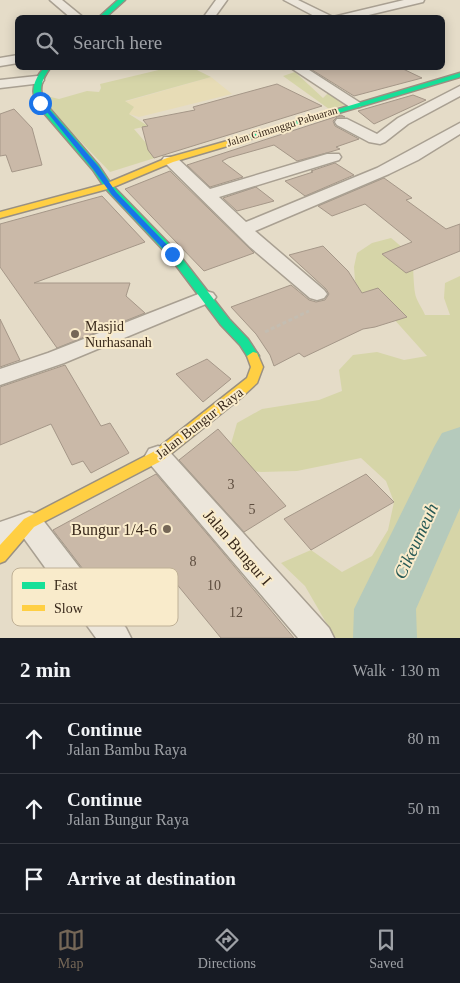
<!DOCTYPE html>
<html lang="en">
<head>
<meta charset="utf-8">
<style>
	body { margin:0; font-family:"Times New Roman",serif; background:#20242c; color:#f1f3f6 }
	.stop { position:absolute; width:15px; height:15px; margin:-11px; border:4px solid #1a73e8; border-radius:50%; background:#fff }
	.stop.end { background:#1a73e8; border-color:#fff; box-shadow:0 1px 5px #0008 }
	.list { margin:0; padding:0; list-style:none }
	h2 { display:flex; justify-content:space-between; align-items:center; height:65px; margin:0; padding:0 20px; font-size:21px }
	h2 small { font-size:16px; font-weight:400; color:#9ea1a6 }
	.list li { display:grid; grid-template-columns:32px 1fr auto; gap:15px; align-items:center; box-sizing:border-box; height:70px; padding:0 20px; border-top:1px solid #363941 }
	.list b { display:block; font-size:19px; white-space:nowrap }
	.list p { margin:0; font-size:16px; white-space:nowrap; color:#9ea1a6 }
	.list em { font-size:16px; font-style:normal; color:#9ea1a6 }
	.icon { flex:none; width:28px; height:28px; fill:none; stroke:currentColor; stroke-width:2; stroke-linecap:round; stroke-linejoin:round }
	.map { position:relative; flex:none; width:460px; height:638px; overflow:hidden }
	.search { position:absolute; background:#171b24; box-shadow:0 2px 12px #0003; left:15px; right:15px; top:15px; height:55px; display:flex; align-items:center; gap:12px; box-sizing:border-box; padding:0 18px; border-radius:8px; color:#9ea1a6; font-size:19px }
	.sheet { height:275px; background:#171b24 }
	nav { display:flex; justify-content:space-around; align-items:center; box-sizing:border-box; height:70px; border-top:1px solid #363941; background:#171b24; font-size:14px; color:#9ea1a6 }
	nav a { display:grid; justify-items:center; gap:2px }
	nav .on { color:#756757 }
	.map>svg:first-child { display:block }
	.farmland { fill:#e7dcb6 }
	.green { fill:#d6d5a8 }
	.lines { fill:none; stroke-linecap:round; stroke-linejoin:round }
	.river { fill:#b5cabc; fill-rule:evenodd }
	.building { fill:#cab9a8; stroke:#a59788 }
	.street-casing { stroke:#a9a092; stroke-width:3 }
	.fast-casing { stroke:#999082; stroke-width:3 }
	.slow-casing { stroke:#999082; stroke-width:3 }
	.path { stroke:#c4bdb1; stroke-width:3; stroke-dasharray:4 2.5; stroke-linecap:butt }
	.street { fill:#ece6db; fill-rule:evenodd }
	.fast { fill:#16e098; fill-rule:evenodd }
	.slow { fill:#ffcf43; fill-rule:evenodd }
	.route { fill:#1a73e8 }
	.poi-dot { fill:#756757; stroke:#f9ebcb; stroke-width:2 }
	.labels { text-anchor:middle; stroke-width:4; stroke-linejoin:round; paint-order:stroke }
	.far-street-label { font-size:11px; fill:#38281a; stroke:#f9ebcb }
	.poi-label { font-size:14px; fill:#38281a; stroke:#f9ebcb; text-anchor:start }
	.street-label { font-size:14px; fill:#38281a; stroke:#f9ebcb }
	.near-number-label { font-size:14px; fill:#5c4c3e }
	.near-poi-label { font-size:16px; fill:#38281a; stroke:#f9ebcb; text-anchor:end }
	.near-street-label { font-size:16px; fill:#38281a; stroke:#f9ebcb }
	.near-water-label { font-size:18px; font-style:italic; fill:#275955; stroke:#f9ebcb }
	.key { fill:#f9ebcb; stroke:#bfb096; stroke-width:1 }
	.key-label { font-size:14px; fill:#38281a }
</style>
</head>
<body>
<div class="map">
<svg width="460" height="638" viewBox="0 0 460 638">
	<rect width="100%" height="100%" fill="#e5dcc8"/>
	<path class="farmland" d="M211,77L232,94L139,117L129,114L124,102Z"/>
	<path class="green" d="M167,68H193L211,77L125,101L134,107L129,114L148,126L134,129L158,157L110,172L34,93L59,99L87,91L99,92L101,88L100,84Z
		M295,72L323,98L330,91L350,104L329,109L283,76Z
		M391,238C419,260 411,262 415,293C416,300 422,308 425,315H450L444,298L445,283L460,276V638H335L305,586L281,563L311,550L342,572L372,556L388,530L394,502L386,481L361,458L297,471L261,472L224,468L237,423L262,409L319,400L342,391L339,370L353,355L377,352L404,360L427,356L384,308L363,295L355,281L354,267L357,253L372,243Z"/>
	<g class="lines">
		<path class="river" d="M460,427V508L416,609L417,638H353L354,609L434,447L442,433Z"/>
	</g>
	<path class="building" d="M309,68H401L422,78L354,96Z
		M277,84L322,106L154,158L148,150L142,127L148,126L143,120L195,110L193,107Z
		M413,95L426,100L374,124L358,111Z
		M14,109L32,128L42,165L12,172L6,155L0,156V114Z
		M341,115L345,117H337L333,121L335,126L359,139L336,147L340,149L330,152L297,161L274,145L228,158L222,161L243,177L210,187L187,165Z
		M335,163L354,175L305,196L285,181L313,172L311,171Z
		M170,171L249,248L254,253L204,271L125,189Z
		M384,178L412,198L406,200L446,229L460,224V251L406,273L382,254L412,242L365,204L332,216L318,206Z
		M256,187L274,201L237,211L223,198Z
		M102,196L145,242L34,283H130L126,296L145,313L57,348L0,267V224Z
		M323,246L348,271L362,293L378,288L407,317L375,327L363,329L304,357L299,353L274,366L270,355L256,334L231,307L291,285L309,300L316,302L325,300L329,294L326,289L289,255Z
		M0,319L20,360L0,367Z
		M207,359L231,379L203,402L176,374Z
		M65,365L101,426L110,423L129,453L91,473L83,461L72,465L51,424L0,445V387Z
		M218,429L286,506L244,532L179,460Z
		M156,474L219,548L294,638H221L175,582L122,620L53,530Z
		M366,474L394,502L311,550L284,519Z"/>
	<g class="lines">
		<g class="street-casing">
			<path id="street" d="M50,0H62L84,18H71Z
				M216,0H227L214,18H203Z
				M284,0H298L333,17L404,0H424L423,2L356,18H318Z
				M18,55V63L0,66V58Z
				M291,68H306L362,104L360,107H350Z
				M37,76L42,77L44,80L42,83L0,88V80Z
				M460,86V96L408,124L385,142L380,144L369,142L337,125L335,122L337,119H347L377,134L398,118Z
				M460,123V134L418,160L389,174L255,231L324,290L327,294L324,298L317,300L310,298L250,247L162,160L164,157H176L210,189L327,154H339L341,157L339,160L219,197L246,222L377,168Z
				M206,291L213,293L216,297L213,301L64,363L0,385V369L48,353Z
				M158,446L167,449L329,628L334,638H298L149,463L145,456L149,449Z
				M29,512L39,515L126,628L131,638H96L23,537L0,546V522Z"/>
		</g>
		<g class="fast-casing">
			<path id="fast" d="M118,0H125L105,18H98Z
				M44,68H50C42,79 38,89 44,102L99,166L111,184L177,252L229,319L248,339L259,356L257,359H249L240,345L221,325L169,256L105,188L93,170L37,105C30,91 34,79 44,68Z
				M460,73V77L241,142L234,140Z"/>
		</g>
		<g class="slow-casing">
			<path id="slow" d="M238,138H241V142L173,162L111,188L0,218V212L105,184L167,158Z
				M253,352L257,353L263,367L257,383L243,396L163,460L34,527L5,561L0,563V545L24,519L153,452L247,378L251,367L247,356Z"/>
		</g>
		<path class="path" d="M265,332L309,311"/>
		<use href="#street" class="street"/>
		<use href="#fast" class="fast"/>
		<use href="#slow" class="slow"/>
	</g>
	<path class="route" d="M38,101H42L98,166L116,192L175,253V256H170L112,195L93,169Z"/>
	<g class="poi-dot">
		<circle cx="75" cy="334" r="5"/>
		<circle cx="167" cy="529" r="5"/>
	</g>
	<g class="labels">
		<g class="far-street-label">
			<text transform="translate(282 126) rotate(-17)" y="4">Jalan Cimanggu Pabuaran</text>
		</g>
		<g class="poi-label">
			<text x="85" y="331">Masjid<tspan x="85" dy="16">Nurhasanah</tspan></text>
		</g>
		<g class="street-label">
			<text transform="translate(199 423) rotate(-38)" y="5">Jalan Bungur Raya</text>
		</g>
		<g class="near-number-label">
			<text x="231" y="489">3</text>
			<text x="252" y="514">5</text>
			<text x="193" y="566">8</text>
			<text x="214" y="590">10</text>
			<text x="236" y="617">12</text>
		</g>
		<g class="near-poi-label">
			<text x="157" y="535">Bungur 1/4-6</text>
		</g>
		<g class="near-street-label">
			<text transform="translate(238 547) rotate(49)" y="6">Jalan Bungur I</text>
		</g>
		<g class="near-water-label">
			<text transform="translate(416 541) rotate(-65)" y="6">Cikeumeuh</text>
		</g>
	</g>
	<rect x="12" y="568" width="166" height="58" rx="8" class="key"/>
	<rect x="22" y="582" width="23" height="7" fill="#16e098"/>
	<rect x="22" y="605" width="23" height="6" fill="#ffcf43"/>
	<g class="key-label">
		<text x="54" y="590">Fast</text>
		<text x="54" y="613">Slow</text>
	</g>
</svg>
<div class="stop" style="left:40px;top:103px"></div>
<div class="stop end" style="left:172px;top:254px"></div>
<div class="search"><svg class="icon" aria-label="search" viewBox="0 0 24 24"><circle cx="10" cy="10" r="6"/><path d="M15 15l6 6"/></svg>Search here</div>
</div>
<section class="sheet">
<h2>2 min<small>Walk · 130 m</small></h2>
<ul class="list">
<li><svg class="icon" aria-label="ahead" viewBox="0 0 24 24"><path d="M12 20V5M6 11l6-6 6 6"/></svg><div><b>Continue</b><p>Jalan Bambu Raya</p></div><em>80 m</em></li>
<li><svg class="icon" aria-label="ahead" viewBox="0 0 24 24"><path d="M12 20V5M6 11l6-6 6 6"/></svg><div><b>Continue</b><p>Jalan Bungur Raya</p></div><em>50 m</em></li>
<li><svg class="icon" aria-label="arrive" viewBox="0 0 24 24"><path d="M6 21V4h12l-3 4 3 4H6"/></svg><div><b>Arrive at destination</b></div></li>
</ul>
</section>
<nav>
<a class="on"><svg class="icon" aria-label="map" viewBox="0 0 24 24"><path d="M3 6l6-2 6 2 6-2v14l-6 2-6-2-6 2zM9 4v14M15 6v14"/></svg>Map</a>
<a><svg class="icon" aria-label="directions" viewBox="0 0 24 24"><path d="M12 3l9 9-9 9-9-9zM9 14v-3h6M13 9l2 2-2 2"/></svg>Directions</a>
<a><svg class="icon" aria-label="saved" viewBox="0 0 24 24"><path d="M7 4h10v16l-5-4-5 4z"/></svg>Saved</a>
</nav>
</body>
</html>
